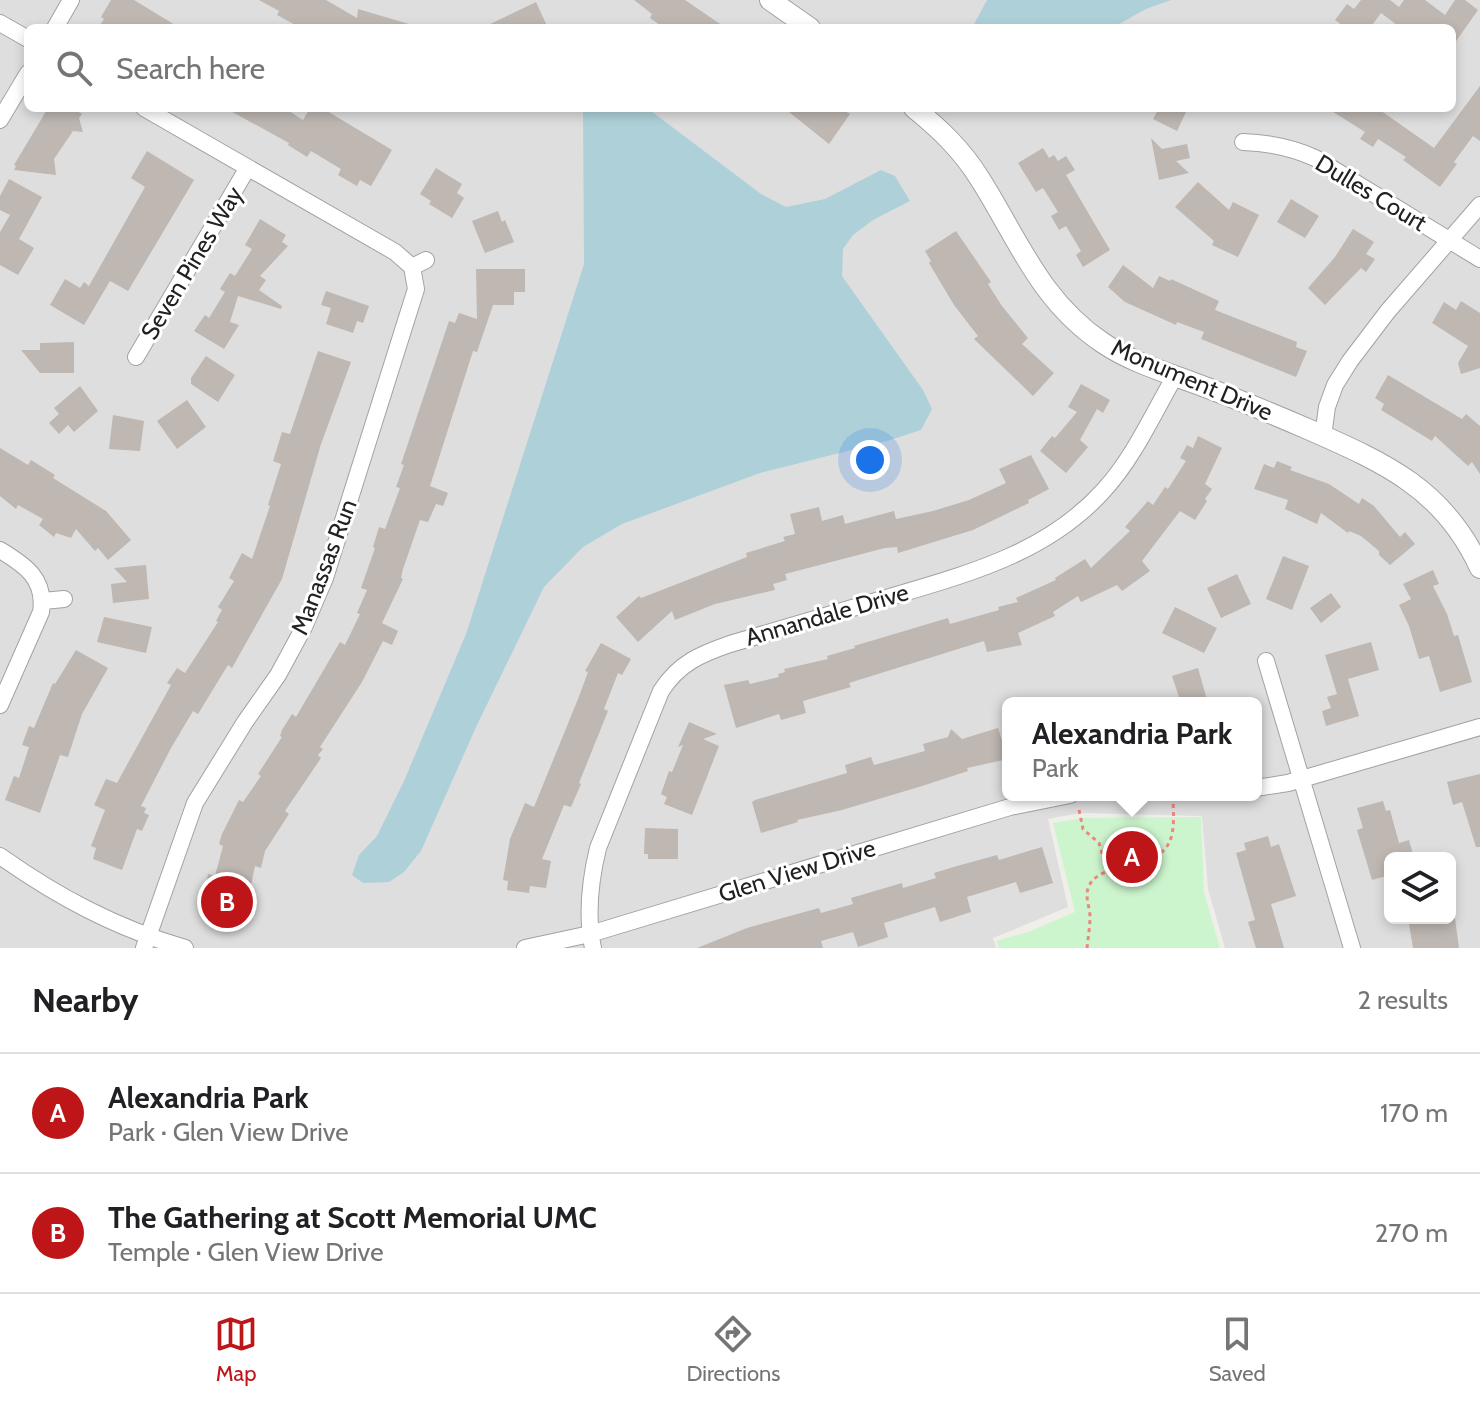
<!DOCTYPE html>
<html lang="en">
<head>
<meta charset="utf-8">
<style>
	body { margin:0; font-family:Cabin,sans-serif; background:#f2f2f2; color:#202124 }
	.controls { position:absolute; right:24px; bottom:24px; display:grid; overflow:hidden; border-radius:12px; box-shadow:0 4px 12px #0003 }
	.controls button { width:72px; height:72px; display:grid; place-items:center; padding:0; border:0; border-bottom:2px solid #e0e0e0; background:#fff; color:#202124; font:40px sans-serif }
	.you { position:absolute; left:870px; top:460px; width:28px; height:28px; margin:-20px; border:6px solid #fff; border-radius:50%; background:#1a73e8; box-shadow:0 0 0 12px #1a73e833 }
	.badge { display:grid; place-items:center; width:52px; height:52px; border-radius:50%; background:#be1519; color:#fff; font-size:26px; font-weight:700 }
	.pin { position:absolute; translate:-50% -50%; border:4px solid #fff; box-shadow:0 2px 8px #0006 }
	.popup { position:absolute; left:1002px; top:697px; width:260px; height:104px; box-sizing:border-box; display:grid; place-content:center; border-radius:12px; background:#fff; filter:drop-shadow(0 2px 6px #0005); font-size:26px; white-space:nowrap; color:#757577 }
	.popup b { font-size:30px; color:#202124 }
	.popup::after { content:''; position:absolute; left:50%; top:100%; margin-left:-16px; border:16px solid transparent; border-top-color:#fff }
	.list { margin:0; padding:0; list-style:none }
	h2 { display:flex; justify-content:space-between; align-items:center; height:104px; margin:0; padding:0 32px; font-size:34px }
	h2 small { font-size:26px; font-weight:400; color:#757577 }
	.list li { display:grid; grid-template-columns:52px 1fr auto; gap:24px; align-items:center; box-sizing:border-box; height:120px; padding:0 32px; border-top:2px solid #e0e0e0 }
	.list b { display:block; font-size:30px; white-space:nowrap }
	.list p { margin:0; font-size:26px; white-space:nowrap; color:#757577 }
	.list em { font-size:26px; font-style:normal; color:#757577 }
	.icon { flex:none; width:44px; height:44px; fill:none; stroke:currentColor; stroke-width:2; stroke-linecap:round; stroke-linejoin:round }
	.map { position:relative; flex:none; width:1480px; height:948px; overflow:hidden }
	.search { position:absolute; background:#fff; box-shadow:0 4px 12px #0003; left:24px; right:24px; top:24px; height:88px; display:flex; align-items:center; gap:20px; box-sizing:border-box; padding:0 28px; border-radius:12px; color:#757577; font-size:30px }
	.sheet { height:344px; background:#fff }
	nav { display:flex; justify-content:space-around; align-items:center; box-sizing:border-box; height:112px; border-top:2px solid #e0e0e0; background:#fff; font-size:22px; color:#757577 }
	nav a { display:grid; justify-items:center; gap:4px }
	nav .on { color:#be1519 }
	.map>svg:first-child { display:block }
	.residential { fill:#dfdede; fill-rule:evenodd }
	.park { fill:#ccf5ce }
	.water { fill:#aed1d9 }
	.building { fill:#beb7b2 }
	.lines { fill:none; stroke-linecap:round; stroke-linejoin:round }
	.minor-casing { stroke:#a2a2a2; stroke-width:18 }
	.tertiary-casing { stroke:#a2a2a2; stroke-width:22 }
	.path { stroke:#ed867e; stroke-width:3; stroke-dasharray:4 4; stroke-linecap:butt }
	.minor { stroke:#fff; stroke-width:16 }
	.tertiary { stroke:#fff; stroke-width:20 }
	.labels { text-anchor:middle; stroke-width:6; stroke-linejoin:round; paint-order:stroke }
	.street-label { font-size:24px; fill:#212121; stroke:#fff }
</style>
</head>
<body>
<div class="map">
<svg width="1480" height="948" viewBox="0 0 1480 948">
	<rect width="100%" height="100%" fill="#f0eee9"/>
	<path class="residential" d="M0,0H1480V948H1225L1208,889L1202,816L1080,813L1048,819L1068,907L993,938L996,948H0ZM28,28H1452V108H28ZM1008,703H1256V795H1008ZM1390,858H1450V918H1390Z"/>
	<path class="park" d="M1201,817L1204,892L1220,948H999L996,941L1028,932L1075,912L1053,823L1082,818Z"/>
	<path class="water" d="M987,0H1171L1146,9L1112,28H972Z
		M583,108H647L761,194L786,207L825,199L881,170L895,176L910,201L873,220L853,235L843,249L842,276L923,390L932,409L921,430L887,441L760,473L622,524L583,547L544,587L477,725L421,851L404,872L389,882L363,883L352,875L359,855L377,836L404,781L466,634L584,264Z"/>
	<path class="building" d="M111,0H134L180,28H98L104,19L101,17Z
		M259,0H326L357,18L358,9L409,24L408,28H301L277,15L279,11Z
		M634,0H685L726,28H664L650,18L652,14Z
		M1361,0H1390L1399,7L1404,0H1425L1445,15L1455,0H1465L1478,10L1452,47V28H1401L1381,13L1370,28H1346L1335,20L1347,4L1354,9Z
		M536,2L548,28H482Z
		M1480,86V141L1473,136L1454,162L1457,164L1440,187L1403,160L1406,157L1378,139L1373,147L1360,139L1365,132L1327,108H1377L1434,148Z
		M48,108H73L82,114L79,118L83,132L73,131L54,159L56,175L14,170L16,166L14,165Z
		M225,108H284L303,120L310,108H322L392,150L371,186L360,180L357,186L338,175L341,169L311,151L307,157L288,145L289,143Z
		M784,108H841L850,114L829,144Z
		M1159,108H1188L1177,131L1153,119Z
		M1151,138L1162,149L1187,144L1190,158L1176,161L1189,173L1159,180Z
		M1043,148L1049,158L1054,155L1058,161L1066,156L1075,170L1066,175L1110,250L1083,267L1076,255L1081,251L1066,226L1059,230L1051,216L1058,212L1043,188L1036,192L1018,163Z
		M147,151L194,180L128,291L110,281L84,325L50,305L65,279L80,288L84,282L89,286L145,187L131,178Z
		M436,168L462,184L457,193L464,198L452,218L429,204L431,201L420,194Z
		M9,179L42,197L19,239L34,248L18,275L0,265V232L10,215L0,210V196Z
		M1198,182L1229,210L1233,202L1259,215L1238,257L1212,245L1214,241L1175,207Z
		M1291,199L1319,216L1305,238L1277,222Z
		M498,211L502,222L505,220L514,242L485,253L472,221Z
		M260,219L286,235L282,242L288,246L260,276L266,280L259,290L282,306L281,309L238,296L230,322L239,325L224,349L194,331L205,315L209,318L225,292L220,289L230,273L235,276L252,249L245,245Z
		M1353,229L1374,242L1366,254L1375,259L1366,272L1361,268L1325,305L1308,288L1335,257Z
		M956,231L991,282L988,284L1002,306L1028,338L1022,344L1054,373L1033,396L974,339L978,336L954,305L929,263L931,261L925,251Z
		M1123,265L1153,288L1159,276L1170,281L1171,279L1219,301L1215,310L1297,342L1296,347L1307,351L1296,377L1201,339L1204,332L1177,322L1176,325L1125,302L1108,287Z
		M476,269H525V292H514V305H493L477,352L473,351L430,486L448,493L443,506L436,504L428,522L420,520L403,569L401,578L403,579L382,623L398,631L392,645L383,641L362,682L320,747L323,749L318,755L321,758L285,811L289,814L265,851L261,868L255,866L247,905L242,904L239,914L210,907L211,900L204,899L208,874L215,876L223,846L219,844L222,834L239,800L243,802L261,776L258,774L282,737L280,736L282,730L292,714L296,717L340,642L345,645L360,614L357,613L367,590L361,588L375,548L373,547L379,527L385,529L400,488L396,487L404,465L401,464L449,321L455,323L459,313L477,319Z
		M326,291L369,306L363,323L357,321L353,333L326,324L331,308L321,305Z
		M1461,301L1480,313V368L1461,374L1458,363L1468,346L1432,323L1444,302L1456,310Z
		M74,342V373H40L21,350H40V343Z
		M318,351L351,362L321,444L282,579L232,668L228,665L198,714L193,711L171,748L141,806L146,808L144,813L149,815L142,831L137,829L122,870L93,859L96,848L91,846L105,810L94,805L106,779L117,783L171,685L167,683L177,668L185,673L218,622L216,621L222,610L218,607L234,581L229,578L242,553L252,559L270,506L268,505L281,464L273,461L282,432L290,434Z
		M206,356L235,375L218,402L191,384V378Z
		M1388,375L1462,419L1466,414L1480,426V474L1472,462L1468,466L1435,436L1432,441L1381,410L1384,404L1375,398Z
		M1081,384L1110,400L1103,413L1097,409L1080,440L1088,447L1066,473L1040,451L1052,436L1055,438L1077,412L1068,407Z
		M80,386L98,411L74,432L68,425L59,434L49,423L59,414L54,408Z
		M187,400L206,427L177,449L157,421Z
		M113,415L144,421L140,451L109,449Z
		M1198,436L1222,448L1205,484L1212,489L1205,499L1207,501L1195,520L1180,511L1142,561L1150,571L1122,591L1117,585L1081,602L1078,596L1053,612L1055,616L1018,633L1022,645L987,652L984,641L849,683L851,687L803,701L806,713L781,720L779,714L736,728L724,685L748,680L750,684L779,677L778,674L785,672L784,669L828,659L827,656L855,648L854,646L948,618L950,624L999,610L998,607L1018,602L1016,598L1056,580L1055,578L1085,559L1091,568L1130,531L1125,527L1148,501L1153,505L1165,487L1168,489L1186,461L1180,458L1187,445L1193,448Z
		M0,448L28,465L31,460L55,475L53,478L106,511L131,540L108,560L98,548L95,551L76,529L71,538L56,533L54,537L39,525L43,519L18,505L16,509L0,496Z
		M1031,455L1049,489L1028,500L1029,503L973,530L898,553L897,547L885,548L785,574L787,580L773,584L775,590L715,604L675,620L672,611L638,642L616,617L639,596L641,598L747,557L746,553L785,541L783,537L795,534L790,514L819,507L822,521L843,515L845,524L894,511L896,519L933,511L969,500L1006,483L999,469Z
		M1277,461L1292,467L1290,470L1329,484L1359,504L1362,498L1374,506L1400,537L1405,532L1415,544L1390,565L1379,555V551L1361,536L1349,531L1348,533L1321,513L1317,524L1285,509L1288,500L1254,489L1264,464L1274,468Z
		M1283,556L1309,566L1292,610L1266,599Z
		M146,565L149,599L113,603L111,584L127,582L114,568Z
		M1433,570L1439,584L1433,586L1447,614L1454,636L1458,635L1472,682L1440,692L1429,656L1419,659L1409,626L1399,605L1411,599L1403,584Z
		M1237,574L1251,604L1221,618L1207,588Z
		M1331,593L1341,607L1321,623L1310,608Z
		M1175,607L1217,628L1204,653L1162,633Z
		M104,617L152,627L146,653L97,642Z
		M1371,642L1379,670L1348,679L1359,716L1326,726L1322,711L1331,708L1327,697L1337,694L1325,655Z
		M601,643L631,659L622,675L618,673L604,709L608,711L579,783L581,784L571,807L564,805L542,859L551,861L546,888L530,886L529,893L507,890L508,881L503,880L510,839L525,803L534,807L578,699L588,672L585,671Z
		M76,650L108,668L82,714L68,757L60,755L40,813L5,800L14,776L19,778L29,747L22,745L29,726L34,728L53,683L55,684Z
		M1198,668L1207,700L1181,703L1172,676Z
		M689,722L717,734L703,739L719,746L692,815L664,804L667,797L661,794L669,771L672,772L683,745L678,747Z
		M998,728L1008,759L967,768L968,771L922,786L842,810L797,820L798,822L761,833L752,802L755,800L847,773L845,765L871,757L874,765L925,751L923,744L948,737L951,729L962,739Z
		M1480,774V847H1476L1462,802L1453,805L1447,782Z
		M1383,801L1386,811L1390,810L1399,843L1409,840L1414,858H1390V875L1372,880L1357,830L1363,828L1357,808Z
		M645,828L678,829V859H648V854H644Z
		M1268,836L1271,847L1279,844L1296,896L1271,904L1284,948H1256L1248,922L1255,920L1236,853L1246,850L1244,843Z
		M1042,847L1053,883L1020,893L1016,882L967,897L971,912L940,922L935,907L884,923L888,937L858,947L853,932L821,941L823,948H697L747,928L819,908L821,913L853,904L851,898L902,883L903,888L936,878L934,873L957,866L997,855L999,860Z
		M1408,918H1455L1459,948H1413Z"/>
	<g class="lines">
		<g class="minor-casing">
			<path id="minor" d="M0,23L28,39
				M55,28L71,0
				M0,120L28,73
				M1243,142C1269,143 1291,147 1315,158L1480,259
				M412,267L426,260
				M136,357L247,169
				M1323,436L1327,407L1335,385L1350,361L1388,311L1480,205
				M0,550C25,565 46,579 41,612L0,705
				M43,601L64,599
				M1266,661L1352,948
				M1256,788L1288,783L1480,727
				M0,856C58,897 116,928 185,948
				M144,948L195,803L245,722L278,675L304,627L325,578L416,289L412,267L395,252L144,108
				M525,948L590,934L1010,807L1070,795
				M593,948C586,914 590,881 598,848L661,691C679,663 701,654 730,644C781,629 832,614 883,599C963,575 1046,555 1104,490C1134,457 1153,414 1175,376"/>
		</g>
		<g class="tertiary-casing">
			<path id="tertiary" d="M770,0L810,28
				M914,108C940,129 962,150 980,179C1018,239 1040,301 1103,343C1131,362 1165,372 1197,384C1235,398 1273,414 1310,430C1385,463 1444,489 1480,568"/>
		</g>
		<path class="path" d="M1079,810L1083,829L1099,843L1108,873
			M1087,948C1088,938 1090,927 1090,917C1090,907 1084,896 1089,886C1100,860 1160,873 1171,838C1175,825 1173,809 1173,795"/>
		<use href="#minor" class="minor"/>
		<use href="#tertiary" class="tertiary"/>
	</g>
	<g class="labels">
		<g class="street-label">
			<text transform="translate(1371 193) rotate(31)" y="8">Dulles Court</text>
			<text transform="translate(192 263) rotate(-59)" y="8">Seven Pines Way</text>
			<text transform="translate(1192 380) rotate(23)" y="8">Monument Drive</text>
			<text transform="translate(324 567) rotate(-69)" y="8">Manassas Run</text>
			<text transform="translate(827 615) rotate(-16)" y="8">Annandale Drive</text>
			<text transform="translate(797 871) rotate(-17)" y="8">Glen View Drive</text>
		</g>
	</g>
</svg>
<div class="controls">
<button><svg class="icon" aria-label="layers" viewBox="0 0 24 24"><path d="M12 4l9 5-9 5-9-5zM3 14l9 5 9-5"/></svg></button>
</div>
<div class="you"></div>
<div class="pin badge" style="left:1132px;top:857px">A</div>
<div class="popup"><b>Alexandria Park</b>Park</div>
<div class="pin badge" style="left:227px;top:902px">B</div>
<div class="search"><svg class="icon" aria-label="search" viewBox="0 0 24 24"><circle cx="10" cy="10" r="6"/><path d="M15 15l6 6"/></svg>Search here</div>
</div>
<section class="sheet">
<h2>Nearby<small>2 results</small></h2>
<ul class="list">
<li><span class="badge">A</span><div><b>Alexandria Park</b><p>Park · Glen View Drive</p></div><em>170 m</em></li>
<li><span class="badge">B</span><div><b>The Gathering at Scott Memorial UMC</b><p>Temple · Glen View Drive</p></div><em>270 m</em></li>
</ul>
</section>
<nav>
<a class="on"><svg class="icon" aria-label="map" viewBox="0 0 24 24"><path d="M3 6l6-2 6 2 6-2v14l-6 2-6-2-6 2zM9 4v14M15 6v14"/></svg>Map</a>
<a><svg class="icon" aria-label="directions" viewBox="0 0 24 24"><path d="M12 3l9 9-9 9-9-9zM9 14v-3h6M13 9l2 2-2 2"/></svg>Directions</a>
<a><svg class="icon" aria-label="saved" viewBox="0 0 24 24"><path d="M7 4h10v16l-5-4-5 4z"/></svg>Saved</a>
</nav>
</body>
</html>
